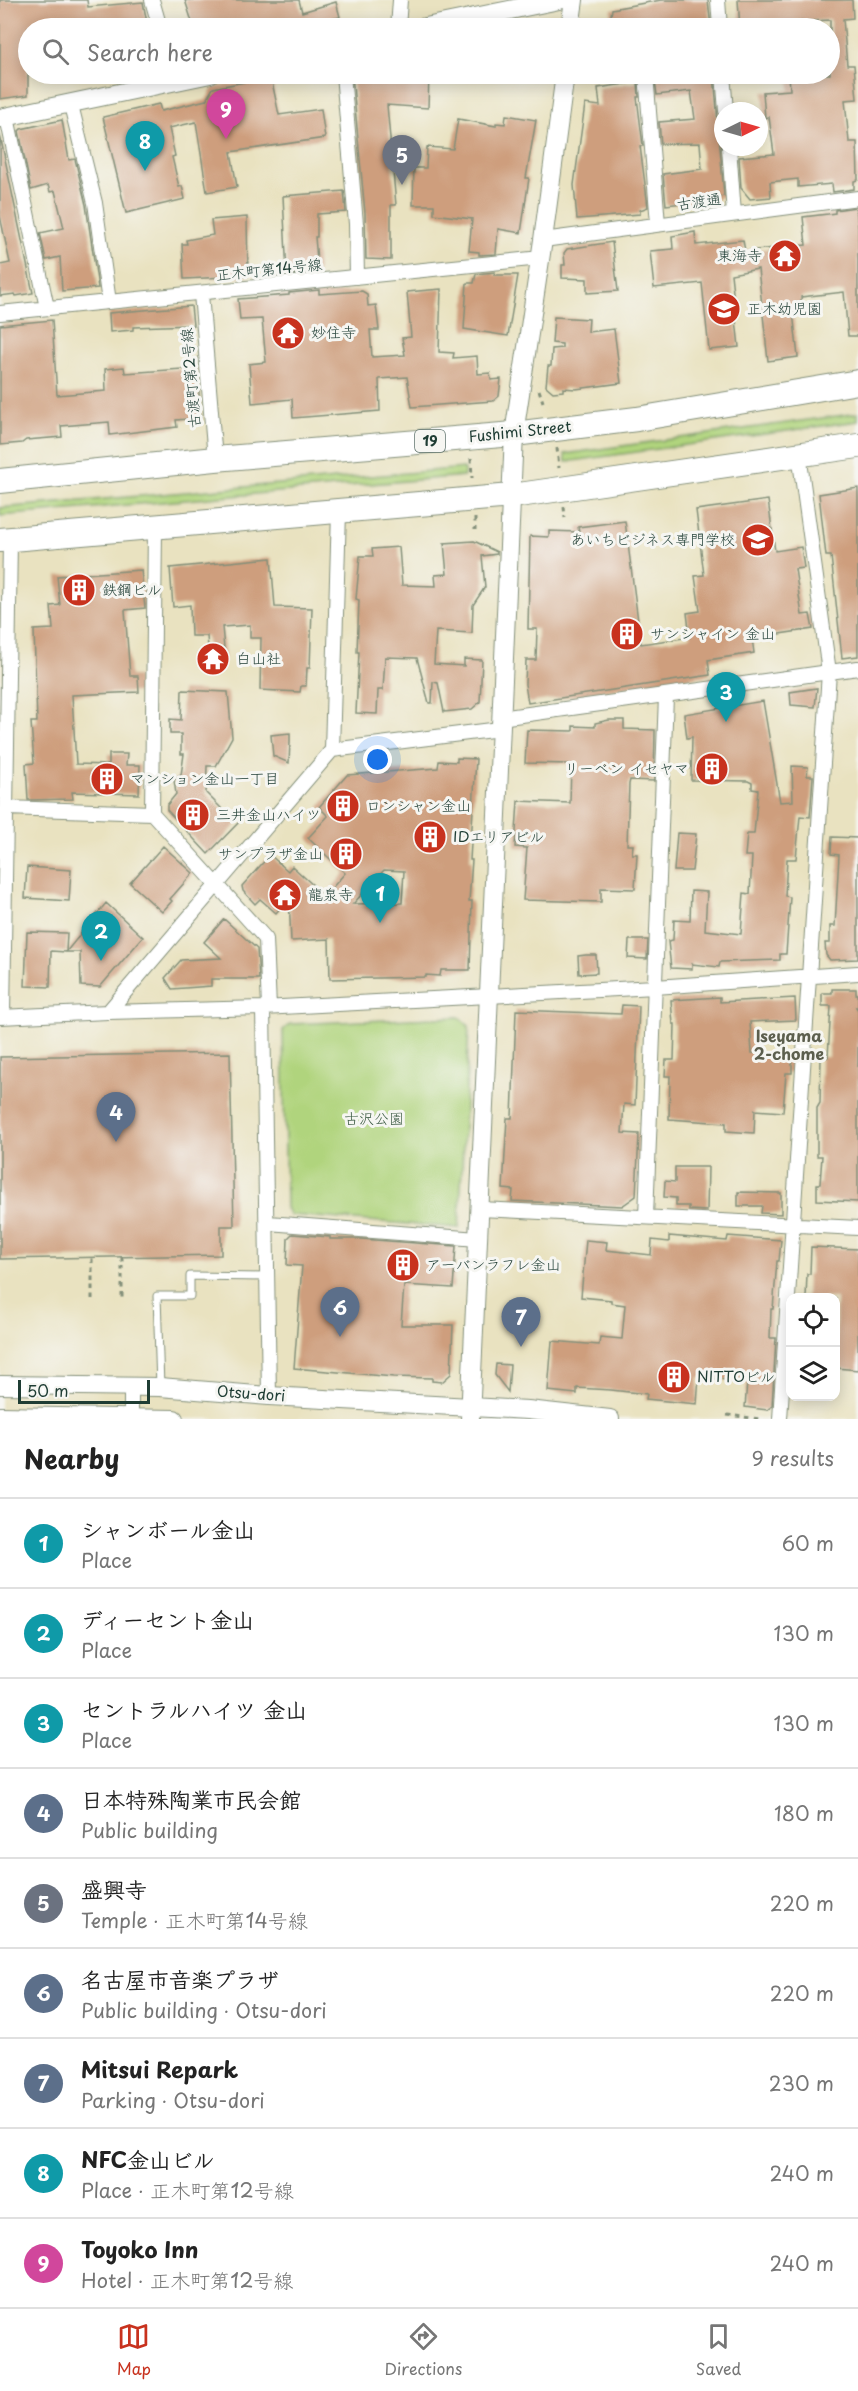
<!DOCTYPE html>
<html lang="en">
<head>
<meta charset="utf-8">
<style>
	body { margin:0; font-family:"Playpen Sans","Klee One",sans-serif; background:#f6f6f6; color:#222 }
	.controls { position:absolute; right:18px; bottom:18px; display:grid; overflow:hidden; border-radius:12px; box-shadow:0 3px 15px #0003 }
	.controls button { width:54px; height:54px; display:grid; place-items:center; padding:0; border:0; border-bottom:2px solid #e0e0e0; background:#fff; color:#222; font:30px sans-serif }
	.compass { position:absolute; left:714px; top:102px; width:54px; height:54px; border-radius:50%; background:#fff; box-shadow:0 3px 15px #0003; rotate:85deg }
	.scale { position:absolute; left:18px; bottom:15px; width:132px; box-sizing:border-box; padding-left:6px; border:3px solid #1f3d34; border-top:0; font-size:16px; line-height:21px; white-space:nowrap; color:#1f3d34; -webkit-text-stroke:4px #f6f6f2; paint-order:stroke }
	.you { position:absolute; left:378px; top:760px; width:21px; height:21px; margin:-15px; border:4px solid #fff; border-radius:50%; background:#1a73e8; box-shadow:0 0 0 9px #1a73e833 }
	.badge { display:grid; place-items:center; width:39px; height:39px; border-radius:50%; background:#c8321e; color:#fff; font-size:20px; font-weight:700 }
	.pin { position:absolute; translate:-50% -50px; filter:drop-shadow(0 2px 3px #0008) }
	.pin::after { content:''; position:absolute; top:32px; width:21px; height:18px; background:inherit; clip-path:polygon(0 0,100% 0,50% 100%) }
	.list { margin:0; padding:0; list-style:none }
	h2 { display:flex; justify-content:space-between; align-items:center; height:78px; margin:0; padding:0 24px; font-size:26px }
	h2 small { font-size:20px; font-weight:400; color:#767676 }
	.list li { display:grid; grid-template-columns:39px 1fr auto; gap:18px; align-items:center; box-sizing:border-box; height:90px; padding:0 24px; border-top:2px solid #e0e0e0 }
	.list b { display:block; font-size:22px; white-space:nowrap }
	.list p { margin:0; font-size:20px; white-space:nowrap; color:#767676 }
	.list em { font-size:20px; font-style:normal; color:#767676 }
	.icon { flex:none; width:33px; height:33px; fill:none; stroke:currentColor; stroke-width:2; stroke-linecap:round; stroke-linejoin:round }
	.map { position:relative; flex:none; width:858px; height:1419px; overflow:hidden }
	.search { position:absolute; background:#fff; box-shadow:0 3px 15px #0003; left:18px; right:18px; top:18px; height:66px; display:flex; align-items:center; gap:15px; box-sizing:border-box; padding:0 21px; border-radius:33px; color:#767676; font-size:22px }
	.sheet { height:888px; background:#fff }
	nav { display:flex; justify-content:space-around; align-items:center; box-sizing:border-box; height:84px; border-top:2px solid #e0e0e0; background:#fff; font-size:16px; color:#767676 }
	nav a { display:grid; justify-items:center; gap:3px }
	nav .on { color:#c8321e }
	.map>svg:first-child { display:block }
	.green { fill:#b0d47d; stroke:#688858; stroke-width:1.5 }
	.building { fill:#ce9e7d; fill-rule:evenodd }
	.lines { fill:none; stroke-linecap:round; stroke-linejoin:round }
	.service-casing { stroke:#84907a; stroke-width:9 }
	.minor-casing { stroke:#84907a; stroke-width:16 }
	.tertiary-casing { stroke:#84907a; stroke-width:20 }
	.trunk-casing { stroke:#84907a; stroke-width:26 }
	.path { stroke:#84907a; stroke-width:3; stroke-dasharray:4.5 4.5; stroke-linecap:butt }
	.service { stroke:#fff; stroke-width:7 }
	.minor { stroke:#fff; stroke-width:14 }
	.tertiary { stroke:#fff; stroke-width:18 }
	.trunk { stroke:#fff; stroke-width:24 }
	.labels { text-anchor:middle; stroke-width:6; stroke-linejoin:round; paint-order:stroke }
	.shield { fill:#f6f6f2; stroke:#60746d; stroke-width:1.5 }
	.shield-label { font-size:14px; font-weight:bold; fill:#1f3d34 }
	.street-label { font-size:15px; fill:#1f3d34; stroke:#f6f6f2 }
	.poi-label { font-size:15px; fill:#1f3d34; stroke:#f6f6f2; text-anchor:start }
	.park-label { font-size:15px; fill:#3c5b43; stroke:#f6f6f2 }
	.neighbourhood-label { font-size:16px; font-weight:bold; fill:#5c5f4e; stroke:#f6f6f2 }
</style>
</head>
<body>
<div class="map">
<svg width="858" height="1419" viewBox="0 0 858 1419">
	<rect width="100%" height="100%" fill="#f6f6f2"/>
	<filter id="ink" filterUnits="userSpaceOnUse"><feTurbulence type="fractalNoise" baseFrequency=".0167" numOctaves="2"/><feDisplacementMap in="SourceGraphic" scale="12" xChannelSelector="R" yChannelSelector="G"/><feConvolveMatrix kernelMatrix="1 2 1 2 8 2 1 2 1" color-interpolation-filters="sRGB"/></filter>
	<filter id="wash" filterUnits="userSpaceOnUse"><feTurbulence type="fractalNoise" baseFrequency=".008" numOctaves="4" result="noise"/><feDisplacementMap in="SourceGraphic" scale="24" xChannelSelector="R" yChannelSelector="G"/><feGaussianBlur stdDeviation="1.35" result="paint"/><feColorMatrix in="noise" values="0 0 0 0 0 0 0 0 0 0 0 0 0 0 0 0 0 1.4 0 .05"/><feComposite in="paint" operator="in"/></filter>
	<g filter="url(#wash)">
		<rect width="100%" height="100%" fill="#e9e2c0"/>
		<path class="green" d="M858,413V421L566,462L565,454Z
			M464,468V476L0,516V508Z
			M459,1017L469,1026L459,1228L290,1215L286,1208L283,1030L290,1024Z"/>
		<g id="blocks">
			<path class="building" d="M0,0H87L88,7L143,2L148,28H28V95L0,99Z
				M185,0H299L302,12L336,2L340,17L297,28H194Z
				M661,0H708L711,28H609L612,9Z
				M738,0H852L853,18L843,19L847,65H854L857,99L845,100L849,142H857L858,180L854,181V189L833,192L832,184L798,187V179L770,182L771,197L750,199L741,188L739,157L774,154L769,117L765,118L763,92L790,90L789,74H830V20L792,22L769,26V28H740Z
				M352,74H429L428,108L387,105L396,205H391V260L366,259L365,213Z
				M658,74H714L724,196L719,197V199L666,205L663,174L702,169L700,143L661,144L659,122L695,119L691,91L657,95L655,80L659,79Z
				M271,77L279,115L321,109L325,138L231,152L237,187L207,192L196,122L169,128L175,156L172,157L179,187L182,186L185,199L126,213L103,117L159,104L161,111L206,100L213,88Z
				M638,82L639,97H637L643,146H640L648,207L640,210V214L577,219L574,185L585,104L600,106L598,88Z
				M506,115L536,120L526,178H529L521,233L498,229L496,254L479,255V252L469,251L472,219L434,214V205H413L414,168H426L427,147L453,149L458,119L496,126V123L505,124Z
				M62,120L69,160L75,159L86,205L98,288L62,291L60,257L46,260L40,233L64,228L55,191L50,192L48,185L31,190L19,131L21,129Z
				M0,135L33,293L16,296L15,294L0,296V265L10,263L0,216Z
				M344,191L346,212L317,214V237H315L318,272L287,275L283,196Z
				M856,207L858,228V336H848L844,292L801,297L802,311L793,312L798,357L768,361L758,269L731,274L739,347L709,350L702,283L654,288L650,251L673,249L672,236L695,232L696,245L743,240L745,251L806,245L803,217L828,214L835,213V210Z
				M247,217L248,276L184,279L182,244H187L186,240L213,235L211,220Z
				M612,242L618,291L587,293V279L562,278V265H565L564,253L567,249Z
				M495,272L494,275H518L508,336L464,329L467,283H474L476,274Z
				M441,289L439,352L454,353L453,358L477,356L478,374L490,373L491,380L501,379L499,396L493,401L412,407L407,377L379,379L380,411L293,418L292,399L252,403L249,364L266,362L262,319L240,320L238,299L289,295V293L319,290V294L362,291L367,294L368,306L376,305L379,330H370L372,357L405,355L402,338L411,337L407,292Z
				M191,306L193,325L133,327V330L110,332L109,313Z
				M554,317L589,319L588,332L614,329L621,383L576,389L563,388V391L553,392L546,386L548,366H551L552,349L562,348V344L552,343Z
				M52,320L57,395L106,391L105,369L124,367L125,373L197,368L201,418L176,420L177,427L110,435L109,422L61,426L62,437L26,440L22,443L0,445V325Z
				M858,488V656L842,658L831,556H826L819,494Z
				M768,500L775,551L801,547L804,568L795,569L802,615L810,614L813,629L752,638L754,653L708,660L710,675L528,703L525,684L526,660H536L537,629H528L530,536L549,537V531L579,532L578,527L625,521L641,644L690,637L687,613L700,611L695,576L704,575L696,510Z
				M474,541L497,552V554L482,556L485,587L473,605L472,633L436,631L434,664L464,666V659L482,660L480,702L472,709L444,712L438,683L433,682L432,703H429L417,658L385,657L383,690H378L377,714L356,713L359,652H357L359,600L356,599L360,556H373L372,549L399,547L402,585L436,586L435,575L447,574L444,543Z
				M271,558L275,607L312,608L310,668H307L306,686H301L300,692L260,690L261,638H250V625L222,627L225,659L209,660L207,636H191L190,605L173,607L170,568Z
				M141,570L145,608L125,610L130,676H138L139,692L72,695L76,764L109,765V754H127L126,765H140L139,794L72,792L73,799L28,800L26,764L34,763L31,722H37L34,630L53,629L51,606L60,605L57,576Z
				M817,688L815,707L791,705L790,692Z
				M182,690L228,692L232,737L216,766H207L206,793L226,813L229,810L240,821L208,854L167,810V805L176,794L174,780L181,775L184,754H181V734H170V719L181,720Z
				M763,701L780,802L793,801L792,766L808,767L807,776H813L810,817L800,816L796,859H787L785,896L790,897L786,954H780V960L720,962L719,967L692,964V969L671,968L668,941L673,940L674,920L690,921L691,891L707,892L705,930L741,934L744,893L750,894L752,856H745L747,834H754L758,790L752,789V783L748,781L691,780L692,737L687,738L684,714Z
				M609,720H624V729L655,730L654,781L630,780L629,784L627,845H633L632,854H637L635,889L601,888V902L523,900L527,848L515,847L518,801L570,803L571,764L525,763L527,730L573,731V726L595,727V723Z
				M290,733V742L289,763L273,756L271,735Z
				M457,758L476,759L470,860H472L469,901H472L470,970H441L440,976L426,975V977L330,979L329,939L291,941L289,898L276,913L260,899L255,904L243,891L242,886L270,855L288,871L292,866L325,896L345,873L308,838L328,816L319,807L347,775L438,768L439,761L457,762ZM384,870L404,871L402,903L353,904Z
				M677,833L696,834L692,871H674Z
				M832,837L858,838V959L830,960L826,955L825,943H830V926H835L839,855L831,854Z
				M163,846L193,873L170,899L172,901L162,912L130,883Z
				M27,867L71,870L69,901L25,898Z
				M106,903L143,937L100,987L81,986L80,952H66Z
				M224,919L257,949L259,979H211V986L172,989L165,978L181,960L221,958L204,942Z
				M27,932L67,933L66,952L51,951L50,987L25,986Z
				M629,940H648L647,959L628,958Z
				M586,955H596L597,973L579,974L578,956Z
				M832,989H856V994H858V1007H856L858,1010V1202L817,1200V1184H820L822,1156H817V1108L820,1103L821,1057H828L831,1006H822V993H832Z
				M720,997V1002L795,998L796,1020L750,1022L752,1053L792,1054V1073H786L783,1112L755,1110L754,1133L726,1131V1123L669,1119L670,1076H665L666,1060H674L675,1024H673L671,1000Z
				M622,1005L639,1006L635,1105L624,1104L622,1133L639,1134L636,1196L622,1206L512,1201L513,1190L503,1189L507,1118H512L516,1010L621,1014Z
				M230,1053L234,1226H221V1255L0,1259V1057Z
				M675,1167H708L707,1211L689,1210V1206H676V1198L664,1197L665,1181L675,1182Z
				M738,1192L781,1193V1214L761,1213L762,1206H738Z
				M292,1234L330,1237V1239H361L456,1246L453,1288L404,1285L401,1325H453L451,1374L442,1382L432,1381V1378L394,1377L294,1368L302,1266L287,1265L288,1238Z
				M669,1236L727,1241L728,1236L781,1240L779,1261H777L773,1309H771L770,1338H776L772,1406L767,1410L745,1407L747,1382L699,1377L697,1404L646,1399L647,1394L611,1390L577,1388V1394L548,1391L552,1341L599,1345L600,1337L622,1339L625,1305L611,1303V1300L581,1297L586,1240L607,1242L606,1250L651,1255L652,1240L669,1242Z
				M811,1247L858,1249V1370L836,1368V1298H806L807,1274H810Z
				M496,1364L510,1365L508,1392L495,1375Z"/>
		</g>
	</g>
	<g filter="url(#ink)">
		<use href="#blocks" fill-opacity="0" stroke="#84907a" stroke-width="1.5"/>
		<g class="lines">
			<g class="service-casing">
				<path id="service" d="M160,1387L157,1296H190V1276L268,1277"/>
			</g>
			<g class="minor-casing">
				<path id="minor" d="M152,0L160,28
					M718,0L720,28
					M398,28L400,0
					M343,74L356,224L357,277
					M646,74L658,224
					M723,74L726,111
					M71,105L95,203L109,302
					M7,117L47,308
					M729,147L734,214
					M543,240L858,198
					M201,294L215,459
					M0,313L541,258
					M155,527L152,813L266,939L269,1007
					M500,718L858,668
					M332,750L500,729
					M6,808L152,813
					M263,1008L269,1396
					M108,1012L332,750L339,511
					M0,1017L108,1012L263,1008L655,987L858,973
					M3,1017L10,540
					M480,1209L858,1228
					M646,1217L666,696
					M268,1223L478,1239
					M131,1419V1387
					M780,1419L829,672L799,454"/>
			</g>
			<g class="tertiary-casing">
				<path id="tertiary" d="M421,28L559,0
					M570,28L574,0
					M0,118L210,74
					M0,1385L160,1387L269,1396L528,1410L610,1419
					M0,1416L174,1419
					M470,1419L514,434L543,240L565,74"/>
			</g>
			<g class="trunk-casing">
				<path id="trunk" d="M0,481L215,459L514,434L637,419L858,382
					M0,540L512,496L858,446"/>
			</g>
			<path class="path" d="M539,390L543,402
				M557,448L559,468
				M471,458L472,478
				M564,507L565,518
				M475,518V530
				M122,1257V1300
				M92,1299V1257
				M727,1415L760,1419"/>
			<use href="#service" class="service"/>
			<use href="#minor" class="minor"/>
			<use href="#tertiary" class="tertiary"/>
			<use href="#trunk" class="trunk"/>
		</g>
	</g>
	<defs>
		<g id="temple-disc" transform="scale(1.725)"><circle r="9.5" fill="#c8321e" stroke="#f6f6f2"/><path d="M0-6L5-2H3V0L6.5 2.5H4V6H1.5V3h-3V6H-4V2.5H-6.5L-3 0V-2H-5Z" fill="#fff"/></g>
		<g id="school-disc" transform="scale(1.725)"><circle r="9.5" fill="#c8321e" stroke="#f6f6f2"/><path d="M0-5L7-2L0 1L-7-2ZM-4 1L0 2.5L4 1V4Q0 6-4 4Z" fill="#fff"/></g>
		<g id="university-disc" transform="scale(1.725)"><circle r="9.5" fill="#c8321e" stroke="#f6f6f2"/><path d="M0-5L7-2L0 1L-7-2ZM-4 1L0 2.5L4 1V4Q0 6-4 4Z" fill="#fff"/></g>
		<g id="building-disc" transform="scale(1.725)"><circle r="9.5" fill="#c8321e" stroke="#f6f6f2"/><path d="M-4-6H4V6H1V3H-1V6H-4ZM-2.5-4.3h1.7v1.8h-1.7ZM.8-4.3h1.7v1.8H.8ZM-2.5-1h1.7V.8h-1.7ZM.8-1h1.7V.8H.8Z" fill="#fff"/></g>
	</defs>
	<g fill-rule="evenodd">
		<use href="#temple-disc" x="785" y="256"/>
		<use href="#school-disc" x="724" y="309"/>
		<use href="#temple-disc" x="288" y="333"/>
		<use href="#university-disc" x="758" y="540"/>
		<use href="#building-disc" x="79" y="590"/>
		<use href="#building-disc" x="627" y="634"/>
		<use href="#temple-disc" x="213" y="659"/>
		<use href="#building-disc" x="712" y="769"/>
		<use href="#building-disc" x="107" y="779"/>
		<use href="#building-disc" x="343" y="806"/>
		<use href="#building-disc" x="193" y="815"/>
		<use href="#building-disc" x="430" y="837"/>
		<use href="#building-disc" x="346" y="854"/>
		<use href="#temple-disc" x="285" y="895"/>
		<use href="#building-disc" x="403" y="1265"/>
		<use href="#building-disc" x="674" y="1377"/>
	</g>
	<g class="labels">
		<rect class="shield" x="415" y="430" width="30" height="22" rx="4.5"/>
		<g class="shield-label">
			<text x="430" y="446">19</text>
		</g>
		<g class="street-label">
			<text transform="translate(699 202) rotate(-8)" y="5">古渡通</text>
			<text transform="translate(269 270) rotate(-6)" y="5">正木町第14号線</text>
			<text transform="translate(191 378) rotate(-95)" y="5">古渡町第2号線</text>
			<text transform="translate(520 432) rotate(-6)" y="5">Fushimi Street</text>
			<text transform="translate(251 1394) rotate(4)" y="5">Otsu-dori</text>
		</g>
		<g class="poi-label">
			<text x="762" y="261" text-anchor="end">東海寺</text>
			<text x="747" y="314">正木幼児園</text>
			<text x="311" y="338">妙住寺</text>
			<text x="735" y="545" text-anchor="end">あいちビジネス専門学校</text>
			<text x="102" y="595">鉄鋼ビル</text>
			<text x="650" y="639">サンシャイン 金山</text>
			<text x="236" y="664">白山社</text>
			<text x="689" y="774" text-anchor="end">リーベン イセヤマ</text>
			<text x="130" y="784">マンション金山一丁目</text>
			<text x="366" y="811">ロンシャン金山</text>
			<text x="216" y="820">三井金山ハイツ</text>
			<text x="453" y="842">IDエリアビル</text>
			<text x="323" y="859" text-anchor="end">サンプラザ金山</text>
			<text x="308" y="900">龍泉寺</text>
			<text x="426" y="1270">アーバンラフレ金山</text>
			<text x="697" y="1382">NITTOビル</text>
		</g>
		<g class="park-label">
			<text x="374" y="1124">古沢公園</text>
		</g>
		<g class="neighbourhood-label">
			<text x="789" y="1042">Iseyama<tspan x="789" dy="18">2-chome</tspan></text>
		</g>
	</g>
</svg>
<div class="controls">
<button><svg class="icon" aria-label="locate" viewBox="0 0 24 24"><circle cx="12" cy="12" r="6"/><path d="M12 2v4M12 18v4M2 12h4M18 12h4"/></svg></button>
<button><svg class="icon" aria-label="layers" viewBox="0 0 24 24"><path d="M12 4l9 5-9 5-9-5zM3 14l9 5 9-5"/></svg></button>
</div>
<svg class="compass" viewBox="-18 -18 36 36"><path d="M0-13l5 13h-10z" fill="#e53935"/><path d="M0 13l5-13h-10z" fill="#767676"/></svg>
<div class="scale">50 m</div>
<div class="you"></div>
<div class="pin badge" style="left:380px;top:923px;background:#0f9aa8">1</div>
<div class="pin badge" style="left:101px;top:961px;background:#0f9aa8">2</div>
<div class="pin badge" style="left:726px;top:722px;background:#0f9aa8">3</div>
<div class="pin badge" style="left:116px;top:1142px;background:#5c6f8a">4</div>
<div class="pin badge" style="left:402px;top:185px;background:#6b7280">5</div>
<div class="pin badge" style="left:340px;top:1337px;background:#5c6f8a">6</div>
<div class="pin badge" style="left:521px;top:1347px;background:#5c6f8a">7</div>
<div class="pin badge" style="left:145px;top:171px;background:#0f9aa8">8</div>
<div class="pin badge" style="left:226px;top:139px;background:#d1479c">9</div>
<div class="search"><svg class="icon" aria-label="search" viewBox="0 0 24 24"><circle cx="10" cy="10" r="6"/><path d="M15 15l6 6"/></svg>Search here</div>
</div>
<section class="sheet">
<h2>Nearby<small>9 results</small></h2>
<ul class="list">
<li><span class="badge" style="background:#0f9aa8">1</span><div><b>シャンボール金山</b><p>Place</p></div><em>60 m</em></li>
<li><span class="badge" style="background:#0f9aa8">2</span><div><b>ディーセント金山</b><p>Place</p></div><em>130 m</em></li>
<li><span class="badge" style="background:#0f9aa8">3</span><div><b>セントラルハイツ 金山</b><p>Place</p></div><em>130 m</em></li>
<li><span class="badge" style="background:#5c6f8a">4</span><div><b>日本特殊陶業市民会館</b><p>Public building</p></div><em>180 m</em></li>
<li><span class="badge" style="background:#6b7280">5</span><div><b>盛興寺</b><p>Temple · 正木町第14号線</p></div><em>220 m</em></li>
<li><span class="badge" style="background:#5c6f8a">6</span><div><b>名古屋市音楽プラザ</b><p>Public building · Otsu-dori</p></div><em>220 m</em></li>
<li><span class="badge" style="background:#5c6f8a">7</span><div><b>Mitsui Repark</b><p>Parking · Otsu-dori</p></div><em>230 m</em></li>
<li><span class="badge" style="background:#0f9aa8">8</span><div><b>NFC金山ビル</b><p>Place · 正木町第12号線</p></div><em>240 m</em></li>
<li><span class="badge" style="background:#d1479c">9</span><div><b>Toyoko Inn</b><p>Hotel · 正木町第12号線</p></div><em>240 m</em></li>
</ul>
</section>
<nav>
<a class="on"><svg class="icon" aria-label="map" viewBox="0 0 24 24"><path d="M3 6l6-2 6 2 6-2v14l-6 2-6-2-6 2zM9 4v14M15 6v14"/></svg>Map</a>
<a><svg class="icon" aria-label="directions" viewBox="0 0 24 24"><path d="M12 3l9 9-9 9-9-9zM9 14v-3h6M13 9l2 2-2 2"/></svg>Directions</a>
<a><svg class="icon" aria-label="saved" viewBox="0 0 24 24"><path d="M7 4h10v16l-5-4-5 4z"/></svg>Saved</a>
</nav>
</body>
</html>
